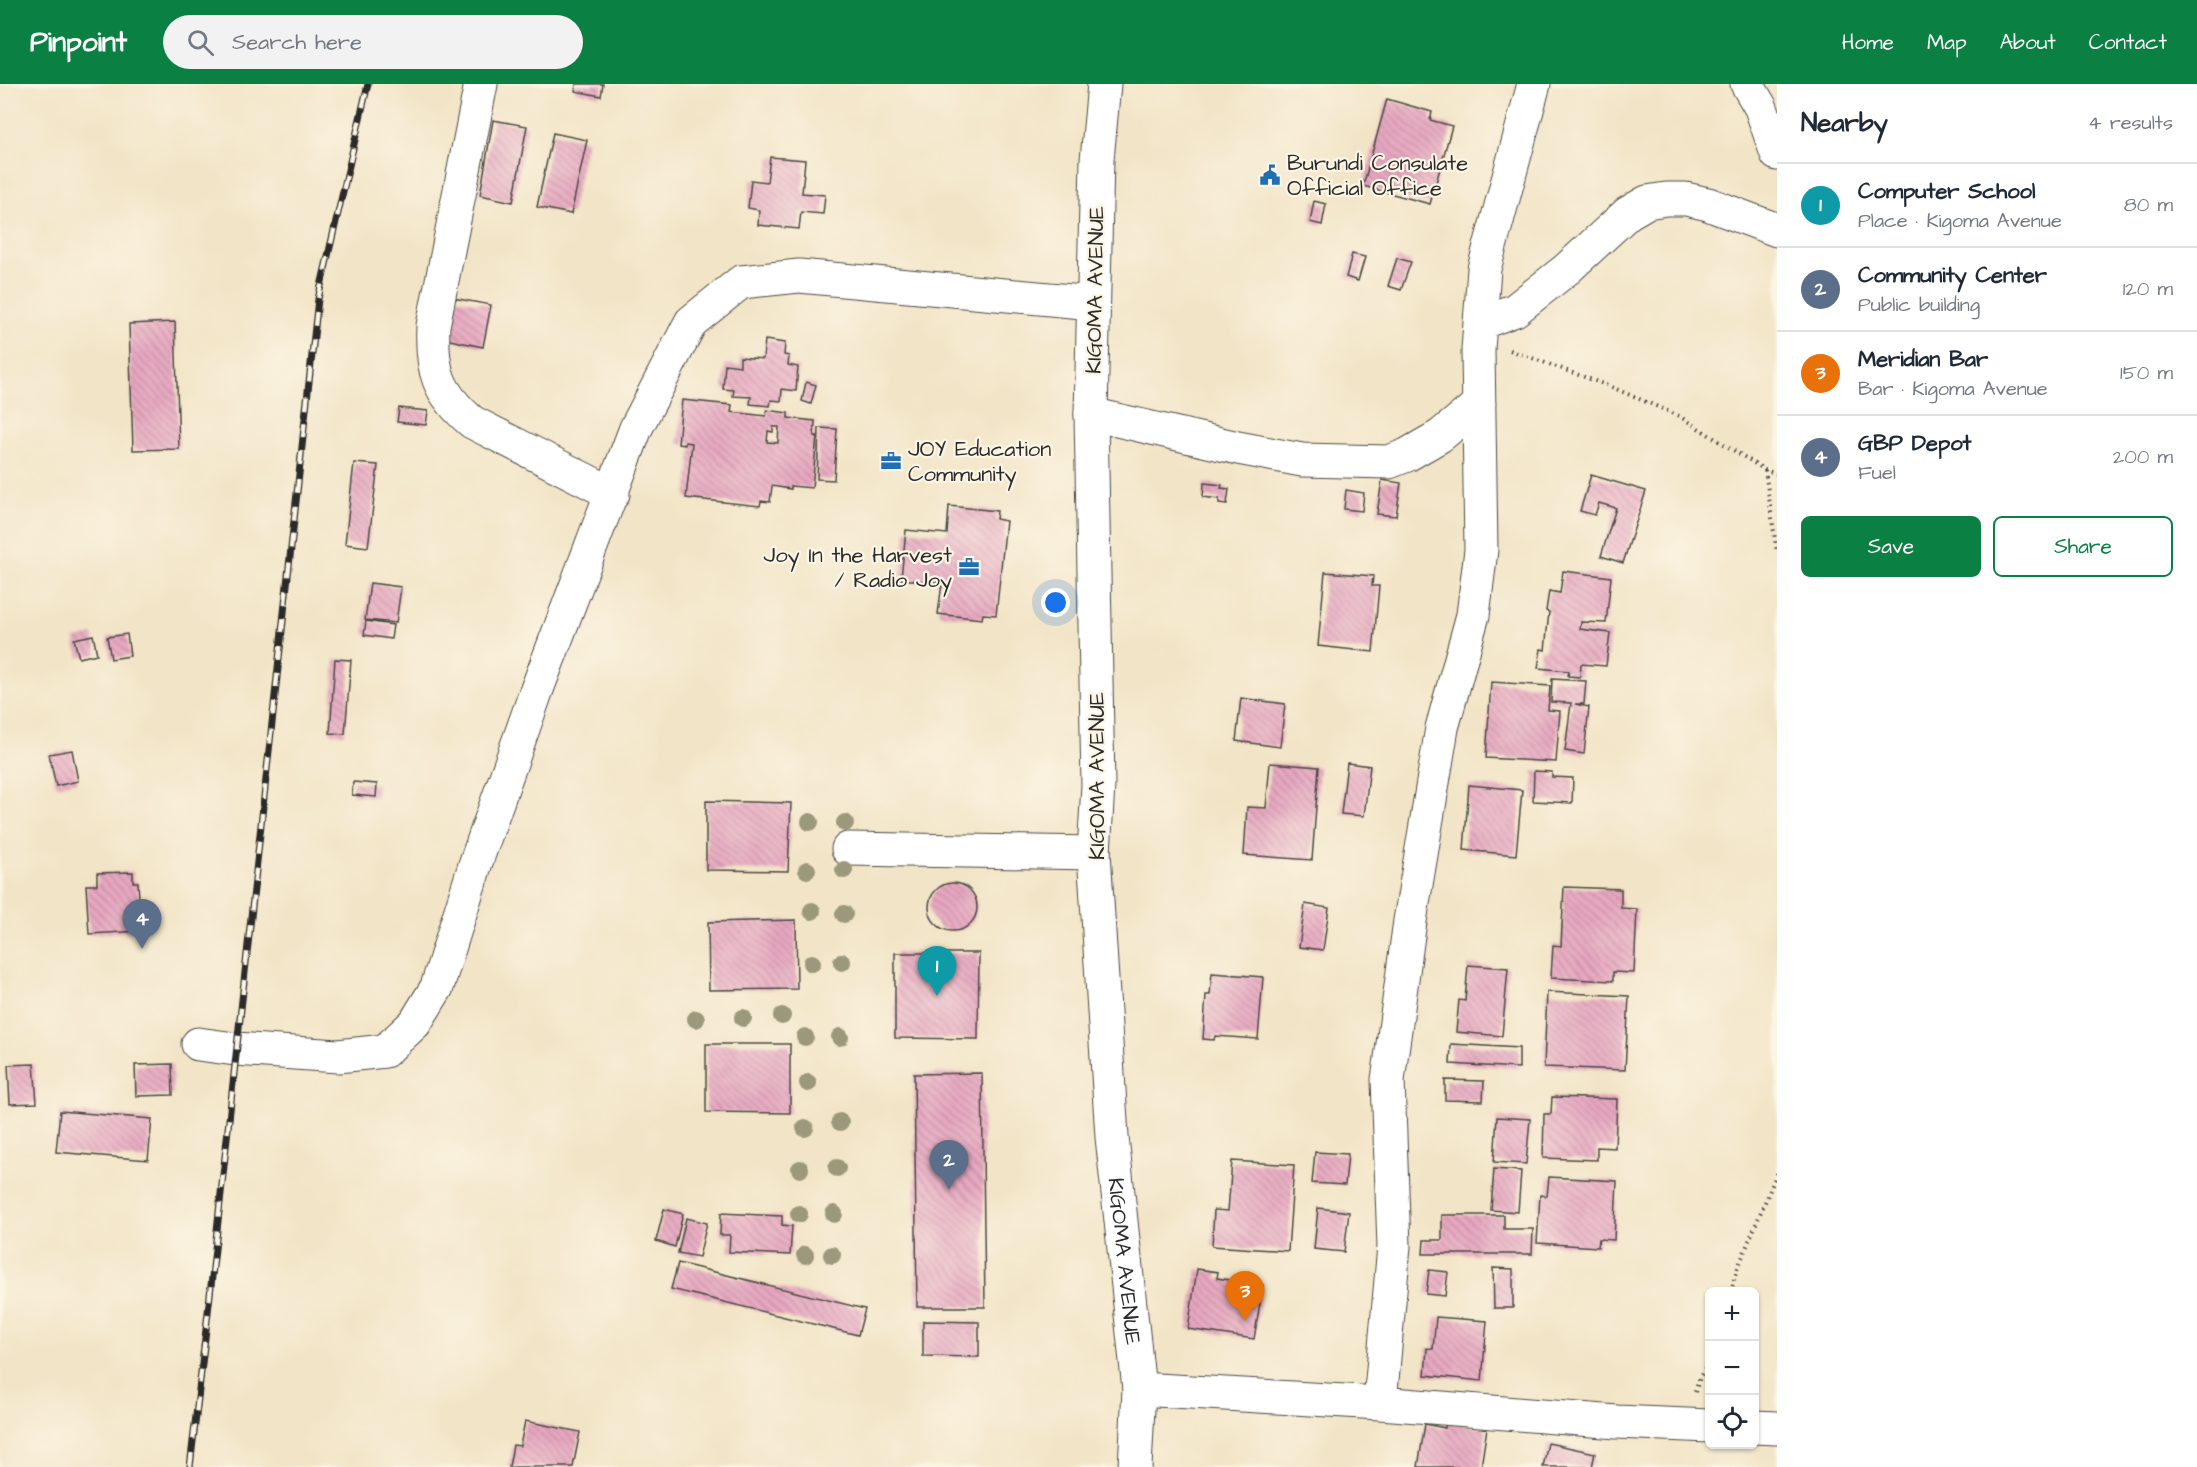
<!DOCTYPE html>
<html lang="en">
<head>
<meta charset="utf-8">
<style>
	body { margin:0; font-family:"Architects Daughter",sans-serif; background:#f2f2f3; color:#1f2937 }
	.controls { position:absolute; right:18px; bottom:18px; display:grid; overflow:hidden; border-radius:9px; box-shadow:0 2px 4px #0004 }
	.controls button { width:54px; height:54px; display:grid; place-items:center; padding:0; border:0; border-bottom:2px solid #e0e1e3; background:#fff; color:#1f2937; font:30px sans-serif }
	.you { position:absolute; left:1056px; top:519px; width:21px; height:21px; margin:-15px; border:4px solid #fff; border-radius:50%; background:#1a73e8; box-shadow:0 0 0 9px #1a73e833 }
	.badge { display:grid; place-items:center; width:39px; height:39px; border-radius:50%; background:#0b8043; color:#fff; font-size:20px; font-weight:700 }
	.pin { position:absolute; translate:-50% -50px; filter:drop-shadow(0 2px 3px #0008) }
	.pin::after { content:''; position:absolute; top:32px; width:21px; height:18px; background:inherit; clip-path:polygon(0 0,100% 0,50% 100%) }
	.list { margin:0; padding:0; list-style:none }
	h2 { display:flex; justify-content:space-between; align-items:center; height:78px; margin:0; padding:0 24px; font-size:26px }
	h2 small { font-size:20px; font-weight:400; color:#747a83 }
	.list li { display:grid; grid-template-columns:39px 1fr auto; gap:18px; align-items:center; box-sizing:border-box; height:84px; padding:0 24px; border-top:2px solid #e0e1e3 }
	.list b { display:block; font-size:22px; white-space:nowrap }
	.list p { margin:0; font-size:20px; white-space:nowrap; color:#747a83 }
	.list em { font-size:20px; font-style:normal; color:#747a83 }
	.actions { display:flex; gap:12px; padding:18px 24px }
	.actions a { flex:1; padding:14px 0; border:2px solid #0b8043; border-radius:9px; text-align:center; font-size:21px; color:#0b8043 }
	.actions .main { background:#0b8043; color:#fff }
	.icon { flex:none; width:33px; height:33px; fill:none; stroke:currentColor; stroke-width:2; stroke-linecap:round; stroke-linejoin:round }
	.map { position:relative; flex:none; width:1777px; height:1383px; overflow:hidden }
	header { display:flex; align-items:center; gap:36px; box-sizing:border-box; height:84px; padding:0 30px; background:#0b8043; color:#fff }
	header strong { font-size:28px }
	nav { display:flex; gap:33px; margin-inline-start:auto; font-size:21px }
	.search { width:420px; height:54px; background:#f2f2f3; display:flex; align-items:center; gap:15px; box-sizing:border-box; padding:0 21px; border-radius:33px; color:#747a83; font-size:22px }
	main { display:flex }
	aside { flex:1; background:#fff }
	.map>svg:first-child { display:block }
	.building { fill:url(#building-back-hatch); fill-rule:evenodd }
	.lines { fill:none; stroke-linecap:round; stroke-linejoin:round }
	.minor-casing { stroke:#494742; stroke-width:35 }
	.major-casing { stroke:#494742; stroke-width:35 }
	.path { stroke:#494742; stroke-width:4; stroke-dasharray:1.5 4.5; stroke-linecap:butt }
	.minor { stroke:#fff; stroke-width:33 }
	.major { stroke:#fff; stroke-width:33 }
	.rail-casing { stroke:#2b2b2b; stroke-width:7 }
	.rail { stroke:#fcf5e5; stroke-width:4.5; stroke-dasharray:14; stroke-linecap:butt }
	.tree { fill:#9c987b }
	.labels { text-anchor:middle; stroke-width:4.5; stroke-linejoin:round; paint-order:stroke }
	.poi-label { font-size:22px; fill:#2b2b2b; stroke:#fcf5e5; text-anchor:start }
	.street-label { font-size:22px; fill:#2b2b2b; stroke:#fcf5e5 }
</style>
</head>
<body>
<header>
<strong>Pinpoint</strong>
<div class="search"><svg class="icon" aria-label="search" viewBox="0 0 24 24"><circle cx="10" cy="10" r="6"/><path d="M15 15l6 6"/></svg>Search here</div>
<nav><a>Home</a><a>Map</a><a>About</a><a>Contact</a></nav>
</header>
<main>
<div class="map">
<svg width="1777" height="1383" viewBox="0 0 1777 1383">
	<defs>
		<pattern id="building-back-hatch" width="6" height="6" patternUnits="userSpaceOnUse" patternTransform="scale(1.5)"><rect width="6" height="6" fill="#e8a8c1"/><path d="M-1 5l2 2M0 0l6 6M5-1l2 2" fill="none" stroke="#bc899d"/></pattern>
	</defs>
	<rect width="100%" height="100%" fill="#fcf5e5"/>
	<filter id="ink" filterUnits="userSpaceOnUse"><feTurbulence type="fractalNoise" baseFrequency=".0167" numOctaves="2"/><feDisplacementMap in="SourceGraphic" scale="12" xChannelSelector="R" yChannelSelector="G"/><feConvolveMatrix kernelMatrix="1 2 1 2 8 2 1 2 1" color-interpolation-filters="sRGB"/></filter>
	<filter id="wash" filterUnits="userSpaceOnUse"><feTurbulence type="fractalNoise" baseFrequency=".008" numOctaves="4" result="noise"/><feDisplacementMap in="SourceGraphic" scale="24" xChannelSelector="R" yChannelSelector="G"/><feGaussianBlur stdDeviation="1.35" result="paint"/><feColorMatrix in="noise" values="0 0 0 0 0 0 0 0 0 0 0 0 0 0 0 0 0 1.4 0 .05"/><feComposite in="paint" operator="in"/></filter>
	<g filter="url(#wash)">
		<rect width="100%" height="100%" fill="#f2e4c6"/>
		<g id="blocks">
			<path class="building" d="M576,0H603L601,12L575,7Z
				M1387,15L1432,28L1430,36L1452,42L1430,120L1363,102Z
				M493,36L527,42L513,118L480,111Z
				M553,49L587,56L571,130L537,123Z
				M770,73L805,76L802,109L825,111L823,130L801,128L799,145L758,141L759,126L748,124L751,96L767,98Z
				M1314,117L1326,120L1322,141L1310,138Z
				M1352,170L1365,173L1358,197L1346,193Z
				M1397,174L1411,178L1401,206L1388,202Z
				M453,214L491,221L483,263L445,255Z
				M175,238L179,365L133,366L129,240Z
				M765,256L785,259L784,271L789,272L788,281L798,283L796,307L782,305L781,317L771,316L770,322L750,320L751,313L733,312L734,306L723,305L725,280L740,282V273L763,275Z
				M806,298L816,301L811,320L802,317Z
				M682,316L732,321L731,328L766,332L767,326L788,329V334L815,337L814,352H817L812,404L791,402V405L772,402L770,418L761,417L760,422L686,414L692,359L685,358V361L678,360ZM773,343H779L778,359L767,358L768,347L773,348Z
				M399,324L428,327L426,341L397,338Z
				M819,344L837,345L834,396L817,395Z
				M354,379L378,381L368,463L345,460Z
				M1591,391L1646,407L1623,479L1601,472L1616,424L1599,419L1595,431L1580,427Z
				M1382,396L1401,399L1396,432L1377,430Z
				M1204,399L1222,401L1221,404L1229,405L1227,420L1219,419V415L1203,413Z
				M1346,406L1364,409L1362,427L1344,425Z
				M949,422L997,427L996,435L1006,437L996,531L983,530L982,535L938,530L942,499L901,495L906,446L947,450Z
				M1563,487L1611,493L1606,539L1581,538L1580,545L1610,549L1606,582L1581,580L1580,593L1568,592L1569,587L1538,584L1541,565L1545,566L1549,528L1546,527L1549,507L1560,509Z
				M1325,488L1373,492L1372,502H1379L1373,568L1318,562Z
				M370,499L401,503L396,539L365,536Z
				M366,537L393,541L391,555L364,551Z
				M127,550L130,572L111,575L107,553Z
				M93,551L97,570L79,574L74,555Z
				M335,575L351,576L345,650L330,649Z
				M1552,595L1586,597L1584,620H1575L1589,623L1584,670L1565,667L1571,619L1551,618Z
				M1491,598L1550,602L1548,626L1560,627L1556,678L1486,674Z
				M1241,614L1285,620L1280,663L1236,657Z
				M72,666L78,697L56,702L49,670Z
				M1270,679L1319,683L1312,776L1244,771L1247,723L1266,724Z
				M1347,679L1370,682L1364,732L1341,730Z
				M1534,687L1552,688V693L1573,694L1572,719L1533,717Z
				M353,698L377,700L376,713L352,711Z
				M1469,701L1522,706L1516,771L1464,766Z
				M706,717L791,719L788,787L706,786Z
				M133,788V798H138L141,847L89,850L86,801H97V789Z
				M929 823a24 24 0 1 1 48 0a24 24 0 1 1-48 0Z
				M1564,803L1621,805V824L1637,825L1634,889L1613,888V897L1551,894L1553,861L1561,862Z
				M1305,820L1329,824L1323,866L1299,863Z
				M796,836L797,905L709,906L708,838Z
				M895,869H979L978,955L895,954Z
				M1468,881L1508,884L1502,952L1456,948L1459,916L1465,917Z
				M1212,889L1263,893L1258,955L1215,952L1214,956L1203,955L1206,911H1210Z
				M1547,908L1629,912L1625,986L1544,983Z
				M706,960H790V1029L706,1028Z
				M1451,960L1519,964V984L1450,980Z
				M34,980L37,1019L10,1020L8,981Z
				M172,980L173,1011L136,1012L135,981Z
				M982,989L985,1223H917L914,990Z
				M1445,996L1484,997L1483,1017L1445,1016Z
				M1552,1013L1617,1015L1615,1064L1597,1063V1076L1543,1074L1544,1030H1551Z
				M60,1027L152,1035L148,1076L56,1068Z
				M1497,1033L1530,1035L1526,1080L1494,1078Z
				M1315,1068L1348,1070L1345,1101L1312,1099Z
				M1232,1077L1294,1081L1288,1167L1212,1162L1214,1126L1228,1127Z
				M1494,1085L1521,1087L1518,1128L1491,1126Z
				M1549,1093L1617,1097L1614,1156L1599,1155L1598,1163L1537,1159L1540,1111L1547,1112Z
				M1318,1124L1349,1128L1344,1168L1314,1165Z
				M664,1125L683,1130L675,1163L656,1157Z
				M721,1129L782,1132V1141L792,1142L790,1171L729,1168L730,1151H720Z
				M1442,1131H1504V1145H1533L1532,1170H1423L1424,1156H1442Z
				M686,1134L707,1139L699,1173L678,1169Z
				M678,1179L865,1225L858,1251L671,1205Z
				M1493,1184L1513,1185V1224H1494Z
				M1197,1185L1218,1188L1217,1194L1263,1201L1254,1255L1188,1245Z
				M1429,1186L1448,1188L1445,1212L1426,1210Z
				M1436,1233L1487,1237L1482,1297L1425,1291L1427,1264L1433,1265Z
				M923,1237L979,1238V1273L923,1272Z
				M1447,1329L1470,1342L1487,1344L1481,1383H1418L1425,1340L1445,1344Z
				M525,1337L580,1348L573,1383H509L513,1361L520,1362Z
				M1548,1359L1595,1369L1592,1383H1543Z"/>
		</g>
	</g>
	<g filter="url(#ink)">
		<use href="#blocks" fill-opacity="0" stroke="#494742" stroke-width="1.5"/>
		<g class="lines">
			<g class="minor-casing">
				<path id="minor" d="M481,0L433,242C431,287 438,309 472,338L613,410
					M1747,0L1761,24L1777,70
					M1480,239L1515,226L1567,185L1628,129L1647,118L1666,115H1686L1708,120L1777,146
					M1091,330L1238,364L1302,376L1389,378L1407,371L1440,352L1479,320
					M848,765L1094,769
					M198,960L235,965L338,972L385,967L415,939L437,903L476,778L536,608L636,344L691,238L741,198L799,192L1093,219
					M1139,1305L1380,1319L1617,1338L1710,1342
					M1380,1319L1394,1162L1388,996L1410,837L1442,644L1473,531L1481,466L1478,266L1484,185L1534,0
					M1754,1343L1777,1344"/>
			</g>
			<g class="major-casing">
				<g id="major">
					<path id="s1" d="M1104,0L1097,76L1091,330L1098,701L1094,769L1112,1053L1139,1305L1135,1383"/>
				</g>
			</g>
			<path class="path" d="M1510,266L1609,302L1679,332L1765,386L1777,390
				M1765,386L1777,469
				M1731,1208L1735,1191L1777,1089
				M1695,1308L1700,1293L1710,1277"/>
			<use href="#minor" class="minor"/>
			<use href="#major" class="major"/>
			<g class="rail-casing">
				<path id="rail" d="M190,1383L210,1211L318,215L368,0"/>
			</g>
			<use href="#rail" class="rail"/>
		</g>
		<g class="tree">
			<circle cx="810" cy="738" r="9"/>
			<circle cx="845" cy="739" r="9"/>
			<circle cx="807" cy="786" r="9"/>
			<circle cx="844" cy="786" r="9"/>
			<circle cx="812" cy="827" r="9"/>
			<circle cx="844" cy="830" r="9"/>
			<circle cx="842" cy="878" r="9"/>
			<circle cx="812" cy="879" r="9"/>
			<circle cx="782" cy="932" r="9"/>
			<circle cx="743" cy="934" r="9"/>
			<circle cx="696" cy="935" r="9"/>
			<circle cx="805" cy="953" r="9"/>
			<circle cx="840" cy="953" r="9"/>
			<circle cx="808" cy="999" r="9"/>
			<circle cx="840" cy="1038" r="9"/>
			<circle cx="805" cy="1044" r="9"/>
			<circle cx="837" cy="1084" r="9"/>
			<circle cx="800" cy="1085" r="9"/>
			<circle cx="799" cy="1130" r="9"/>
			<circle cx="834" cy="1130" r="9"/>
			<circle cx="805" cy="1171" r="9"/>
			<circle cx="832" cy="1171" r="9"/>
		</g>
	</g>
	<defs>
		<g id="civic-bare" transform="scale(1.62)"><path d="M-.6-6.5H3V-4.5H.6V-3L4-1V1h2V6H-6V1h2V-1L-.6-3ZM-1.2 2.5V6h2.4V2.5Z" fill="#1f6fb2" stroke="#fcf5e5" stroke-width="2.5" paint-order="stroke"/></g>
		<g id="office-bare" transform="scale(1.62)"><path d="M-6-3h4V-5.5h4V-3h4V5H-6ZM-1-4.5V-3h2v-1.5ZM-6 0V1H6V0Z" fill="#1f6fb2" stroke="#fcf5e5" stroke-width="2.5" paint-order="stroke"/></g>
	</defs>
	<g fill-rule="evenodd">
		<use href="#civic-bare" x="1270" y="91"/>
		<use href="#office-bare" x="891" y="377"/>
		<use href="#office-bare" x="969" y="483"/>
	</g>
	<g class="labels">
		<g class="poi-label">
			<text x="1287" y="86">Burundi Consulate<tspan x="1287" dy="25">Official Office</tspan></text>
			<text x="908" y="372">JOY Education<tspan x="908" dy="25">Community</tspan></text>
			<text x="952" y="478" text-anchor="end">Joy In the Harvest<tspan x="952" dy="25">/ Radio Joy</tspan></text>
		</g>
		<g class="street-label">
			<text transform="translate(1094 206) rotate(-89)" y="8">KIGOMA AVENUE</text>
			<text transform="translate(1096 692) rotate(-90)" y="8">KIGOMA AVENUE</text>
			<text dy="8" stroke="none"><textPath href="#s1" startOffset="1179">KIGOMA AVENUE</textPath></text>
		</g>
	</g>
</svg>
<div class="controls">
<button>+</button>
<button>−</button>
<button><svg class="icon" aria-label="locate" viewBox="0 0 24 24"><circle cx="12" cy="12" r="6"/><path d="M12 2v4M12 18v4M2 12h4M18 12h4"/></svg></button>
</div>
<div class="you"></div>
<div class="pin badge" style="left:937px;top:912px;background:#0f9aa8">1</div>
<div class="pin badge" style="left:949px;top:1106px;background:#5c6f8a">2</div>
<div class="pin badge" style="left:1245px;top:1237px;background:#e8710a">3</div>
<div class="pin badge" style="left:142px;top:865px;background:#5c6f8a">4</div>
</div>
<aside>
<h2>Nearby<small>4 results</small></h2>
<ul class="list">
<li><span class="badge" style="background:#0f9aa8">1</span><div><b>Computer School</b><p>Place · Kigoma Avenue</p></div><em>80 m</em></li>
<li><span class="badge" style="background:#5c6f8a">2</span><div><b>Community Center</b><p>Public building</p></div><em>120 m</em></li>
<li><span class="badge" style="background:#e8710a">3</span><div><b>Meridian Bar</b><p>Bar · Kigoma Avenue</p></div><em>150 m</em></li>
<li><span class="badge" style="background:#5c6f8a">4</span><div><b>GBP Depot</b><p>Fuel</p></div><em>200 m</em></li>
</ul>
<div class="actions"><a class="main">Save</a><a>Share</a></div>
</aside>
</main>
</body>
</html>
